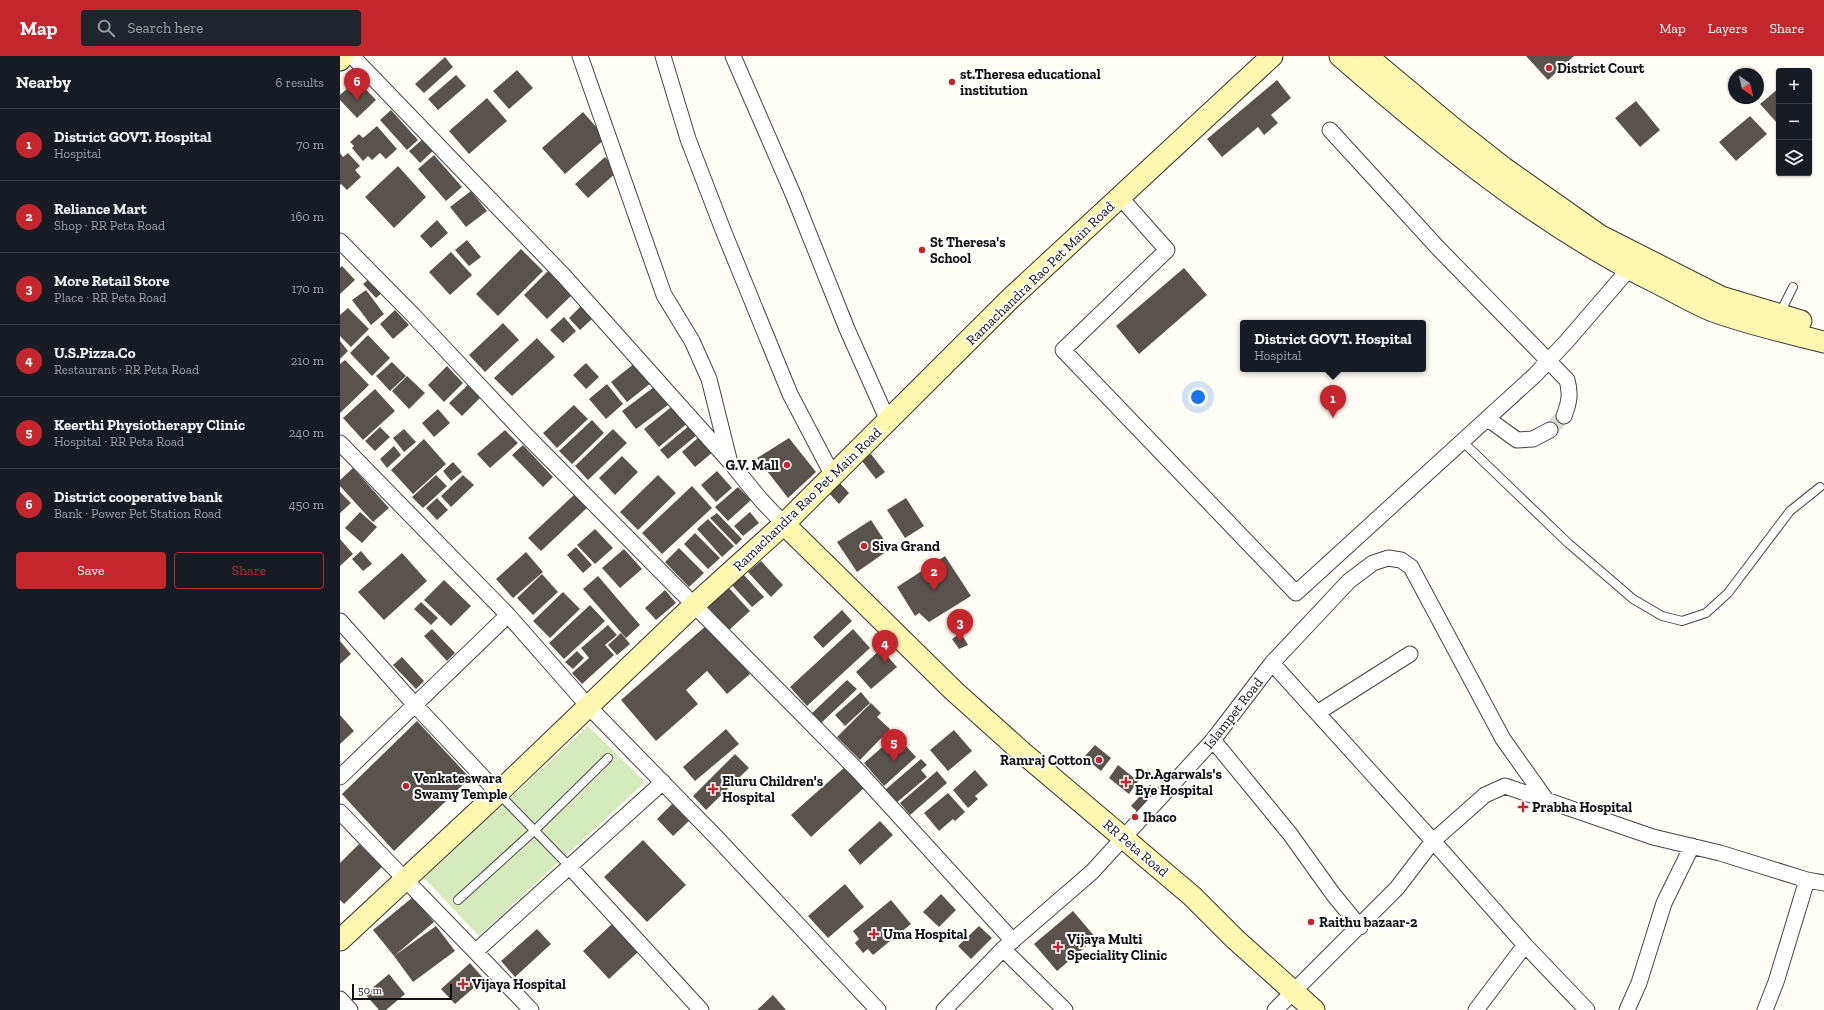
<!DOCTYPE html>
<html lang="en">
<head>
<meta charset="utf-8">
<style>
	body { margin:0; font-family:"Zilla Slab",serif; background:#20242c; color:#f1f3f6 }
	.controls { position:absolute; right:12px; top:12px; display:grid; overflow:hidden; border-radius:4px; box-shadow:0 1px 3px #0004 }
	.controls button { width:36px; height:36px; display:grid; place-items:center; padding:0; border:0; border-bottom:1px solid #363941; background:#171b24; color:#f1f3f6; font:20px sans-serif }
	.compass { position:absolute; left:1388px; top:12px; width:36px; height:36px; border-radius:50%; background:#171b24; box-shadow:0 1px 3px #0004; rotate:146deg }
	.scale { position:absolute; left:12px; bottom:10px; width:100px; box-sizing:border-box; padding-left:4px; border:2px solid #111; border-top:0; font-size:11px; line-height:14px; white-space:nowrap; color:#111; -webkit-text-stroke:3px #fff; paint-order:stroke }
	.you { position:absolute; left:858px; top:341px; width:14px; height:14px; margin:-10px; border:3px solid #fff; border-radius:50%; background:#1a73e8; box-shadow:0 0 0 6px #1a73e833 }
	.badge { display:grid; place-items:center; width:26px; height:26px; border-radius:50%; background:#c4262e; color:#fff; font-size:13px; font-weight:700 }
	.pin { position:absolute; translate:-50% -33px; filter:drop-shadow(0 1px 2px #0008) }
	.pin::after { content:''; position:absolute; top:21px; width:14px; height:12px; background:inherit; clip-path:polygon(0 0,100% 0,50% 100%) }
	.popup { position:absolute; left:900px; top:264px; width:186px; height:52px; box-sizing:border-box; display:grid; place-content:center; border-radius:4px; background:#171b24; filter:drop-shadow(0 1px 3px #0005); font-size:13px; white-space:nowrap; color:#9ea1a6 }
	.popup b { font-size:15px; color:#f1f3f6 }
	.popup::after { content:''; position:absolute; left:50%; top:100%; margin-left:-8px; border:8px solid transparent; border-top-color:#171b24 }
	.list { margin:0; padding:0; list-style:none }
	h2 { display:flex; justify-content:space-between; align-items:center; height:52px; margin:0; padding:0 16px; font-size:17px }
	h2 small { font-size:13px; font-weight:400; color:#9ea1a6 }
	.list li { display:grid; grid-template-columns:26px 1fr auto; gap:12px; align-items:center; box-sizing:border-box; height:72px; padding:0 16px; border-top:1px solid #363941 }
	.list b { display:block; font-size:15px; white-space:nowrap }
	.list p { margin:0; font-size:13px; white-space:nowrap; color:#9ea1a6 }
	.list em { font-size:13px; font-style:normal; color:#9ea1a6 }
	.actions { display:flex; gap:8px; padding:12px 16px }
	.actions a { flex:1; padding:9px 0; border:1px solid #c4262e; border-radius:4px; text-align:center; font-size:14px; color:#c4262e }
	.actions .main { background:#c4262e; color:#fff }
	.icon { flex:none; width:22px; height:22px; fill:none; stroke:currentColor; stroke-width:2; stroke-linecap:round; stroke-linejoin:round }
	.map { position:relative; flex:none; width:1484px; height:954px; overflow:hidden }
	header { display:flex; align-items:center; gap:24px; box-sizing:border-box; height:56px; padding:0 20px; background:#c4262e; color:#fff }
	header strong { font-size:19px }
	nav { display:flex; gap:22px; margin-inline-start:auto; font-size:14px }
	.search { width:280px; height:36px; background:#20242c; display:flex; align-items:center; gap:10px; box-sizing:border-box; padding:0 14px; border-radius:4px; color:#9ea1a6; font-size:15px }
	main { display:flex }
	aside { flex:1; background:#171b24 }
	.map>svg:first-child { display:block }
	.green { fill:#d5ebbd }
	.building { fill:#5a524d }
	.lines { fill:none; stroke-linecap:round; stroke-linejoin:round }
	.street-tunnel { stroke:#dbdad3; stroke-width:15; stroke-dasharray:15 8; stroke-linecap:butt }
	.lane-casing { stroke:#444; stroke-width:10 }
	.street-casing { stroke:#444; stroke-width:17 }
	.secondary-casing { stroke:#333; stroke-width:23 }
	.lane { stroke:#fff; stroke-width:8 }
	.street { stroke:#fff; stroke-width:15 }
	.secondary { stroke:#fff6b0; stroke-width:21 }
	.poi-dot { fill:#c4262e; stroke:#fff; stroke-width:1.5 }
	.labels { text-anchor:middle; stroke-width:4; stroke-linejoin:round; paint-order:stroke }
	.poi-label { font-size:14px; font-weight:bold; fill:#111; stroke:#fff; text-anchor:start }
	.street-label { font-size:14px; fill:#111; stroke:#fff }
</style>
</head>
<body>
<header>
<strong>Map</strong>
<div class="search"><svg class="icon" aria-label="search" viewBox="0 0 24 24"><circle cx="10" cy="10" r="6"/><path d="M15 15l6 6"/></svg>Search here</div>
<nav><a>Map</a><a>Layers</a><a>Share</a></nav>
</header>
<main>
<aside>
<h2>Nearby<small>6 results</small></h2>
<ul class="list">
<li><span class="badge">1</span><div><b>District GOVT. Hospital</b><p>Hospital</p></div><em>70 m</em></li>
<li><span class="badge">2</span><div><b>Reliance Mart</b><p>Shop · RR Peta Road</p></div><em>160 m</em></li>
<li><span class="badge">3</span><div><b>More Retail Store</b><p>Place · RR Peta Road</p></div><em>170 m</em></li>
<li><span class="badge">4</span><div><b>U.S.Pizza.Co</b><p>Restaurant · RR Peta Road</p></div><em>210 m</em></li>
<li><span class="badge">5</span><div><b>Keerthi Physiotherapy Clinic</b><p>Hospital · RR Peta Road</p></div><em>240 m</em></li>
<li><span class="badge">6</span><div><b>District cooperative bank</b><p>Bank · Power Pet Station Road</p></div><em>450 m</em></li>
</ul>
<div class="actions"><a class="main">Save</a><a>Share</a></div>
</aside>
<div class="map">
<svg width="1484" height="954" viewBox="0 0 1484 954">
	<rect width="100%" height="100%" fill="#fffdf5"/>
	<path class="green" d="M248,670L305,726L139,880L84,822Z"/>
	<path class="building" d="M1186,0H1234L1208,24Z
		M105,1L113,11L84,37L75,28Z
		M177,14L193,32L169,53L153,35Z
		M116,19L126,30L98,54L88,43Z
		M17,24L36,44L17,62L0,44V39Z
		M937,24L951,42L931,59L938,67L924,79L918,71L882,101L867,83Z
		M1439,32V67L1438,68L1420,48Z
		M147,42L167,65L129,98L109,75Z
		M1296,45L1320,74L1300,91L1275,62Z
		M51,54L78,84L67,94L40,64Z
		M243,56L266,82L225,118L202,92Z
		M1410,60L1427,78L1396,105L1379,86Z
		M37,70L57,93L46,103L40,97L32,104L28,100L23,105L12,92L14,90L10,86L19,78L23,82Z
		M84,82L95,93L80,107L69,95Z
		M0,97L3,101L8,97L20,110L15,114L21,121L7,134L1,128L0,129Z
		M94,99L122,131L106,145L78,113Z
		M265,101L278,115L248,142L235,128Z
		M58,110L86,141L54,172L25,141Z
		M131,135L147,155L126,171L110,151Z
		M97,164L108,177L91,192L80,180Z
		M127,184L141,201L129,210L115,194Z
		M181,193L203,215L158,260L136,238Z
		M111,196L132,219L110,239L89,216Z
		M2,210L15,224L0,238V212Z
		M844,212L867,239L799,298L776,270Z
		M208,215L232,239L207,263L184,239Z
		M33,220L45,234L36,242L23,228Z
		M26,234L44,258L31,269L12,244Z
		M241,250L253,262L240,274L229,262Z
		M8,252L29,273L11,291L0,280V259Z
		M55,254L69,269L53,283L40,268Z
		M224,261L236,275L223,287L210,274Z
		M163,267L179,284L145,316L129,299Z
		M28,279L50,302L32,320L10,297Z
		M197,282L215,301L172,340L154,322Z
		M0,285L8,295L0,303Z
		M5,304L29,329L0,357V308Z
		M52,306L66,320L50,335L36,320Z
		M246,307L259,321L246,333L233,319Z
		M295,307L311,327L287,346L271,326Z
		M107,310L123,327L104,346L88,329Z
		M67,320L85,337L69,353L52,335Z
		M130,327L143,339L122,360L109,347Z
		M267,328L283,348L266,363L249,343Z
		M314,331L328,349L296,373L282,355Z
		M35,333L55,355L23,384L3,362Z
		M335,348L349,366L319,391L304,373Z
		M234,349L248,363L217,392L203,377Z
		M98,353L110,367L94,381L82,367Z
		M252,364L264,377L232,408L219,395Z
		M350,369L358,378L328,403L320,394Z
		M40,371L50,381L35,395L25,385Z
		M64,373L76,386L64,396L53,382Z
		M273,373L287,387L248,424L235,410Z
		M165,374L178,387L150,412L137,398Z
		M360,380L373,396L355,411L342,396Z
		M449,382L476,416L448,442L417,402Z
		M84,383L106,408L73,438L51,414Z
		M183,389L213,421L203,431L172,399Z
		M54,390L61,399L47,412L40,403Z
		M531,398L545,416L536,423L522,405Z
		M282,400L298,416L275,439L259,422Z
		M113,406L122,416L111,425L103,415Z
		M13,412L49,452L33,466L0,430V424Z
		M377,415L392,432L376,446L361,429Z
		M96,419L107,430L83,452L72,441Z
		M123,419L134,429L111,451L101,440Z
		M318,419L336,437L298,474L280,456Z
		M499,426L509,437L499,448L488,436Z
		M352,430L372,452L322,498L302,477Z
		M398,431L411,444L388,465L375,451Z
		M0,436L11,447L0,457Z
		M235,438L248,451L201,495L188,482Z
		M97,442L108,454L97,464L86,452Z
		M566,442L584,470L565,482L547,454Z
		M20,456L37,471L22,487L5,472Z
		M410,456L419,467L403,480L394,470Z
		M377,457L402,483L396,489L370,462Z
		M368,463L394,490L382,501L357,473Z
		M531,464L550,493L517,516L497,486Z
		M255,473L273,492L255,508L237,489Z
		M355,477L380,502L368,513L344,488Z
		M0,483L13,498L0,510Z
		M236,491L252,509L243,517L227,499Z
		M339,492L364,517L349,531L325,506Z
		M284,493L302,513L280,532L262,512Z
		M21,495L32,508L23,515L12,503Z
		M186,496L203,516L173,542L156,523Z
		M62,497L87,525L44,564L18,536Z
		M605,500L631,540L589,566L579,557L575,560L557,531Z
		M421,505L443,529L431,541L408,516Z
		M202,518L218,536L193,559L177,542Z
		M403,518L424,541L412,551L391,528Z
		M258,520L300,569L286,582L243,533Z
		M104,524L131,550L111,570L84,544Z
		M389,532L410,555L389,574L368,551Z
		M325,534L336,547L316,564L305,552Z
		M223,536L240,553L210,582L193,565Z
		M81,546L98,562L91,569L74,553Z
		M250,549L265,565L224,603L209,587Z
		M502,554L512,565L483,592L473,581Z
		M268,569L277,579L265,589L274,599L242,628L232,617L249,602L241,592Z
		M367,569L410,618L387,638L367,615L346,634L358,648L316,685L281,644Z
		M92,573L115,597L107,605L84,580Z
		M513,573L530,592L467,650L450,631Z
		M281,577L290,588L277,599L268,589Z
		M621,577L628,589L619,593L612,583Z
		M0,585L11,598L0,608Z
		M541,593L557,611L531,633L516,616Z
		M237,595L244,602L233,613L225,606Z
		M62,601L84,625L76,633L53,609Z
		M507,624L517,633L480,668L471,658Z
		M521,636L530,647L505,670L495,659Z
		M531,647L541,657L537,661L550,673L520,704L497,681Z
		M0,659L14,675L0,688Z
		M77,665L130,722L54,795L2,738Z
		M386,673L399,688L355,725L343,711Z
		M614,674L632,695L608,715L590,694Z
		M556,679L576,701L544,730L524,707Z
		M755,689L771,702L761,715L744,701Z
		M395,698L409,712L366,754L353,740Z
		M581,703L587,709L581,714L587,721L556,747L545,734Z
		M778,709L798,725L789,738L769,722Z
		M505,711L524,732L471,781L451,759Z
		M635,714L648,729L635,740L638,743L628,752L613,734Z
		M597,715L607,727L570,759L560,747Z
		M810,729L822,738L802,760L791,750Z
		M608,737L625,756L615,765L613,763L599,775L584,757Z
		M332,748L349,765L333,780L317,763Z
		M540,765L553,779L520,809L508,794Z
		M303,784L346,829L307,866L264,821Z
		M19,788L42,811L4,848L0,844V807Z
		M505,828L524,851L488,882L468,860Z
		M601,838L616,854L599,871L583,856Z
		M73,841L94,866L54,900L33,874Z
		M551,844L571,868L533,899L528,893L523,897L515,887L519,883L513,875Z
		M733,855L756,882L717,915L694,888Z
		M272,868L298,896L269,923L243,895Z
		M96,870L115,895L73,926L54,900Z
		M639,870L652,882L631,903L618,890Z
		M197,873L211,888L175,921L161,905Z
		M130,907L144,923L115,948L101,933Z
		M49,918L65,938L46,954H39L25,938Z
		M433,939L446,954H417Z"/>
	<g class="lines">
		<path class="street-tunnel" d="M1210,374L1224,360"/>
		<g class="lane-casing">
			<path id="lane" d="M1439,259L1453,231
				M1123,386L1228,487L1293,543L1322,560L1342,565L1366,557L1388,537L1450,455L1480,431
				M159,738L229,810
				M118,844L194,775L268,702"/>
		</g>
		<g class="street-casing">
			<path id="street" d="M12,0L224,220L390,406L421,444L444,468
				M240,0L324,239L352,285L369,323L389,403
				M323,0L348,83L383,174L450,338L493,420
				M393,0L453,138L507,273L548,365
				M990,74L1099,193L1227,324C1231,338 1229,347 1224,360
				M780,141L827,194L723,294L956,537L1195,319L1227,285L1295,206
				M0,185L73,259L184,377L519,716L673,885
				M1148,363L1177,384L1193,383L1210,374
				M0,387L168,559L248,650L376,781L538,954
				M0,565L75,649L158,737
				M932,607L1093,785L1185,889L1247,954
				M977,657L1070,598
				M873,684L950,778L993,838L1020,871
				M0,721L168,559
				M0,756C63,822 128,887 191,954
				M229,810L361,954
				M663,893L725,954
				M136,895L323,726
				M0,943L10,954
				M604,954L663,893L752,816L873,684L932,607L1009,525L1033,507L1048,502L1061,504L1071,511L1163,683L1207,745
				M935,954L1057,832L1093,785L1145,739L1165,730L1313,781L1380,797L1467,824L1484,827
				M1136,954L1185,889
				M1287,954L1299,927L1324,847L1352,790
				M1425,954L1436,926L1467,824"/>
		</g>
		<g class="secondary-casing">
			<path id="secondary" d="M1000,0C1099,86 1200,170 1319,228C1337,237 1355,248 1373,255C1409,268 1447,277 1484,286
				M1027,0L1113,72L1164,112L1259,179L1381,241L1461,265
				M0,4L3,0
				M444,468L614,635L683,697L852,840L895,883L974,954
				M0,884L158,737L353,550L444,468L671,242L932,0"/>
		</g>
		<use href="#lane" class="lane"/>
		<use href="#street" class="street"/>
		<use href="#secondary" class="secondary"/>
	</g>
	<g class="poi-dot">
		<circle cx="1209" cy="12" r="4"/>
		<circle cx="612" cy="26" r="4"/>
		<circle cx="582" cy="194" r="4"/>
		<circle cx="447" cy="409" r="4"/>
		<circle cx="524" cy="490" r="4"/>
		<circle cx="759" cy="704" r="4"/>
		<path d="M784 720h4v4h4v4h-4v4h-4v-4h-4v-4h4z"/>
		<circle cx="66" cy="730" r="4"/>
		<path d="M371 727h4v4h4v4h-4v4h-4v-4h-4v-4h4z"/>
		<path d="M1181 745h4v4h4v4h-4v4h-4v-4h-4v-4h4z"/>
		<circle cx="795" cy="761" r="4"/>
		<circle cx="971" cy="866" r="4"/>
		<path d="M532 872h4v4h4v4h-4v4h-4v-4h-4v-4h4z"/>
		<path d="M716 885h4v4h4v4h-4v4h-4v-4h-4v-4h4z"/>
		<path d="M121 922h4v4h4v4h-4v4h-4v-4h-4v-4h4z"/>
	</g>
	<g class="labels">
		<g class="poi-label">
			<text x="1217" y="17">District Court</text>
			<text x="620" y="23">st.Theresa educational<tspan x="620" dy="16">institution</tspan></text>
			<text x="590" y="191">St Theresa's<tspan x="590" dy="16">School</tspan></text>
			<text x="439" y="414" text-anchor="end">G.V. Mall</text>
			<text x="532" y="495">Siva Grand</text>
			<text x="751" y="709" text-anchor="end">Ramraj Cotton</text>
			<text x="795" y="723">Dr.Agarwals's<tspan x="795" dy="16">Eye Hospital</tspan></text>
			<text x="74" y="727">Venkateswara<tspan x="74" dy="16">Swamy Temple</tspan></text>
			<text x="382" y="730">Eluru Children's<tspan x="382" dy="16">Hospital</tspan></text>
			<text x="1192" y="756">Prabha Hospital</text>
			<text x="803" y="766">Ibaco</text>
			<text x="979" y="871">Raithu bazaar-2</text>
			<text x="543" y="883">Uma Hospital</text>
			<text x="727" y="888">Vijaya Multi<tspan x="727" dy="16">Speciality Clinic</tspan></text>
			<text x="132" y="933">Vijaya Hospital</text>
		</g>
		<g class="street-label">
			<text transform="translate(700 217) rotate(-44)" y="5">Ramachandra Rao Pet Main Road</text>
			<text transform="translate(467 443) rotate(-44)" y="5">Ramachandra Rao Pet Main Road</text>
			<text transform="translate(893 657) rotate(-52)" y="5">Islampet Road</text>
			<text transform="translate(796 792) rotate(40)" y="5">RR Peta Road</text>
		</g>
	</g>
</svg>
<div class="controls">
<button>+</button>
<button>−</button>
<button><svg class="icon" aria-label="layers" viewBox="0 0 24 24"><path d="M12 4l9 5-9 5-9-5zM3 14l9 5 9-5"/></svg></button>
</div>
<svg class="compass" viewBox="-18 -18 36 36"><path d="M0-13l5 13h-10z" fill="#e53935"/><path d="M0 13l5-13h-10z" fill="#9ea1a6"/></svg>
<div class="scale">50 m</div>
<div class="you"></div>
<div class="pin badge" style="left:993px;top:362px">1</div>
<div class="popup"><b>District GOVT. Hospital</b>Hospital</div>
<div class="pin badge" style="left:594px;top:535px">2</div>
<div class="pin badge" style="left:620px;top:586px">3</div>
<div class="pin badge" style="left:545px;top:607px">4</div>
<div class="pin badge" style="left:554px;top:706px">5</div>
<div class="pin badge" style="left:17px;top:45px">6</div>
</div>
</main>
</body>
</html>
